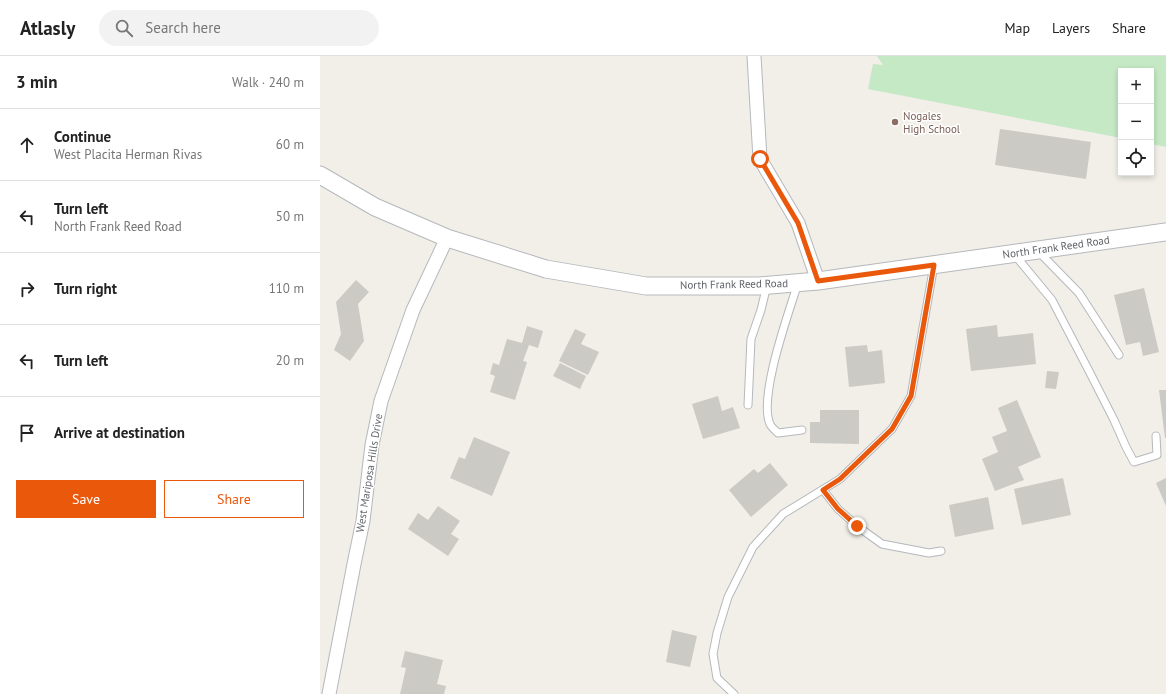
<!DOCTYPE html>
<html lang="en">
<head>
<meta charset="utf-8">
<style>
	body { margin:0; font-family:"PT Sans",sans-serif; background:#f2f2f2; color:#222 }
	.controls { position:absolute; right:12px; top:12px; display:grid; overflow:hidden; border-radius:0px; box-shadow:0 2px 6px #0003 }
	.controls button { width:36px; height:36px; display:grid; place-items:center; padding:0; border:0; border-bottom:1px solid #e0e0e0; background:#fff; color:#222; font:20px sans-serif }
	.stop { position:absolute; width:12px; height:12px; margin:-9px; border:3px solid #ea580c; border-radius:50%; background:#fff }
	.stop.end { background:#ea580c; border-color:#fff; box-shadow:0 1px 4px #0008 }
	.list { margin:0; padding:0; list-style:none }
	h2 { display:flex; justify-content:space-between; align-items:center; height:52px; margin:0; padding:0 16px; font-size:17px }
	h2 small { font-size:13px; font-weight:400; color:#767676 }
	.list li { display:grid; grid-template-columns:26px 1fr auto; gap:12px; align-items:center; box-sizing:border-box; height:72px; padding:0 16px; border-top:1px solid #e0e0e0 }
	.list b { display:block; font-size:15px; white-space:nowrap }
	.list p { margin:0; font-size:13px; white-space:nowrap; color:#767676 }
	.list em { font-size:13px; font-style:normal; color:#767676 }
	.actions { display:flex; gap:8px; padding:12px 16px }
	.actions a { flex:1; padding:9px 0; border:1px solid #ea580c; border-radius:0px; text-align:center; font-size:14px; color:#ea580c }
	.actions .main { background:#ea580c; color:#fff }
	.icon { flex:none; width:22px; height:22px; fill:none; stroke:currentColor; stroke-width:2; stroke-linecap:round; stroke-linejoin:round }
	.map { position:relative; flex:none; width:846px; height:638px; overflow:hidden }
	header { display:flex; align-items:center; gap:24px; box-sizing:border-box; height:56px; padding:0 20px; background:#fff; border-bottom:1px solid #e0e0e0 }
	header strong { font-size:19px }
	nav { display:flex; gap:22px; margin-inline-start:auto; font-size:14px }
	.search { width:280px; height:36px; background:#f2f2f2; display:flex; align-items:center; gap:10px; box-sizing:border-box; padding:0 14px; border-radius:22px; color:#767676; font-size:15px }
	main { display:flex }
	aside { flex:1; background:#fff }
	.map>svg:first-child { display:block }
	.green { fill:#c5e8c5 }
	.building { fill:#cccac5 }
	.lines { fill:none; stroke-linecap:round; stroke-linejoin:round }
	.service-casing { stroke:#b5b8bc; stroke-width:9 }
	.minor-casing { stroke:#b5b8bc; stroke-width:15 }
	.tertiary-casing { stroke:#b5b8bc; stroke-width:19 }
	.service { stroke:#fff; stroke-width:7 }
	.minor { stroke:#fff; stroke-width:13 }
	.tertiary { stroke:#fff; stroke-width:17 }
	.route { stroke:#ea580c; stroke-width:5 }
	.education-dot { fill:#8d6e63; stroke:#fff; stroke-width:1.5 }
	.labels { text-anchor:middle; stroke-width:3; stroke-linejoin:round; paint-order:stroke }
	.education-label { font-size:11px; fill:#785e54; stroke:#fff; text-anchor:start }
	.street-label { font-size:11px; fill:#5f6368; stroke:#fff }
</style>
</head>
<body>
<header>
<strong>Atlasly</strong>
<div class="search"><svg class="icon" aria-label="search" viewBox="0 0 24 24"><circle cx="10" cy="10" r="6"/><path d="M15 15l6 6"/></svg>Search here</div>
<nav><a>Map</a><a>Layers</a><a>Share</a></nav>
</header>
<main>
<aside>
<h2>3 min<small>Walk · 240 m</small></h2>
<ul class="list">
<li><svg class="icon" aria-label="ahead" viewBox="0 0 24 24"><path d="M12 20V5M6 11l6-6 6 6"/></svg><div><b>Continue</b><p>West Placita Herman Rivas</p></div><em>60 m</em></li>
<li><svg class="icon" aria-label="left" viewBox="0 0 24 24"><path d="M17 20v-9H6M10 6l-5 5 5 5"/></svg><div><b>Turn left</b><p>North Frank Reed Road</p></div><em>50 m</em></li>
<li><svg class="icon" aria-label="right" viewBox="0 0 24 24"><path d="M7 20v-9h11M14 6l5 5-5 5"/></svg><div><b>Turn right</b></div><em>110 m</em></li>
<li><svg class="icon" aria-label="left" viewBox="0 0 24 24"><path d="M17 20v-9H6M10 6l-5 5 5 5"/></svg><div><b>Turn left</b></div><em>20 m</em></li>
<li><svg class="icon" aria-label="arrive" viewBox="0 0 24 24"><path d="M6 21V4h12l-3 4 3 4H6"/></svg><div><b>Arrive at destination</b></div></li>
</ul>
<div class="actions"><a class="main">Save</a><a>Share</a></div>
</aside>
<div class="map">
<svg width="846" height="638" viewBox="0 0 846 638">
	<rect width="100%" height="100%" fill="#f1efe8"/>
	<path class="green" d="M557,0H846V91L831,88V15H801V82L548,33L553,8L563,9Z"/>
	<path class="building" d="M680,73L771,86L766,123L675,109Z
		M36,224L49,236L38,248L44,285L30,305L14,294L21,278L16,246Z
		M824,232L839,296L823,300L820,286L806,289L794,239Z
		M677,269L678,281L713,277L716,308L651,315L646,273Z
		M207,270L223,275L218,292L209,289L203,305L207,306L195,344L170,336L175,320L170,318L173,307L179,309L187,283L202,287Z
		M255,273L266,278L261,288L279,296L268,319L239,305Z
		M547,289L548,296L562,294L565,327L529,331L525,291Z
		M240,307L266,320L260,333L233,320Z
		M727,315L739,316L736,333L725,332Z
		M839,334H846V382H845Z
		M398,340L402,355L413,351L420,372L383,383L372,348Z
		M697,344L721,401L698,411L704,424L675,435L662,403L678,396L672,381L687,375L678,352Z
		M500,354H539V388L490,387V366H500Z
		M154,381L190,396L172,440L130,422L139,401L145,403Z
		M450,407L468,429L431,461L409,434L434,413L438,417Z
		M743,422L751,459L702,469L694,433Z
		M846,422V450L836,427Z
		M668,441L674,473L635,481L629,449Z
		M118,450L140,465L131,478L139,483L128,500L88,473L98,457L108,464Z
		M352,574L377,580L370,611L346,606Z
		M85,595L123,604L117,628L126,630L124,638H80L86,612L81,611Z"/>
	<g class="lines">
		<g class="service-casing">
			<path id="service" d="M719,196L759,237L799,299
				M694,198L732,244L768,313L794,364L806,391L814,406L837,399L836,380
				M478,227C469,256 438,341 450,368C451,371 455,374 458,377L482,374
				M428,349L431,283L441,254L447,229
				M503,434L518,453L537,470L562,488L609,497L621,495
				M414,638L397,622L393,598L397,577L408,541L433,491L463,458L520,423L572,373L591,340L614,209"/>
		</g>
		<g class="minor-casing">
			<path id="minor" d="M434,0L440,103L478,167L498,225
				M9,638L35,503L43,465L52,389L61,345L93,254L127,182"/>
		</g>
		<g class="tertiary-casing">
			<path id="tertiary" d="M0,119L55,151L127,182L226,213L326,230H439L498,225L846,176"/>
		</g>
		<use href="#service" class="service"/>
		<use href="#minor" class="minor"/>
		<use href="#tertiary" class="tertiary"/>
	</g>
	<g class="lines">
		<path class="route" d="M440,103L478,167L498,225L614,209L591,340L572,373L520,423L503,434L518,453L537,470"/>
	</g>
	<circle class="education-dot" cx="575" cy="66" r="4"/>
	<g class="labels">
		<g class="education-label">
			<text x="583" y="64">Nogales<tspan x="583" dy="13">High School</tspan></text>
		</g>
		<g class="street-label">
			<text transform="translate(736 191) rotate(-8)" y="4">North Frank Reed Road</text>
			<text transform="translate(414 228) rotate(-1)" y="4">North Frank Reed Road</text>
			<text transform="translate(49 417) rotate(-81)" y="4">West Mariposa Hills Drive</text>
		</g>
	</g>
</svg>
<div class="controls">
<button>+</button>
<button>−</button>
<button><svg class="icon" aria-label="locate" viewBox="0 0 24 24"><circle cx="12" cy="12" r="6"/><path d="M12 2v4M12 18v4M2 12h4M18 12h4"/></svg></button>
</div>
<div class="stop" style="left:440px;top:103px"></div>
<div class="stop end" style="left:537px;top:470px"></div>
</div>
</main>
</body>
</html>
